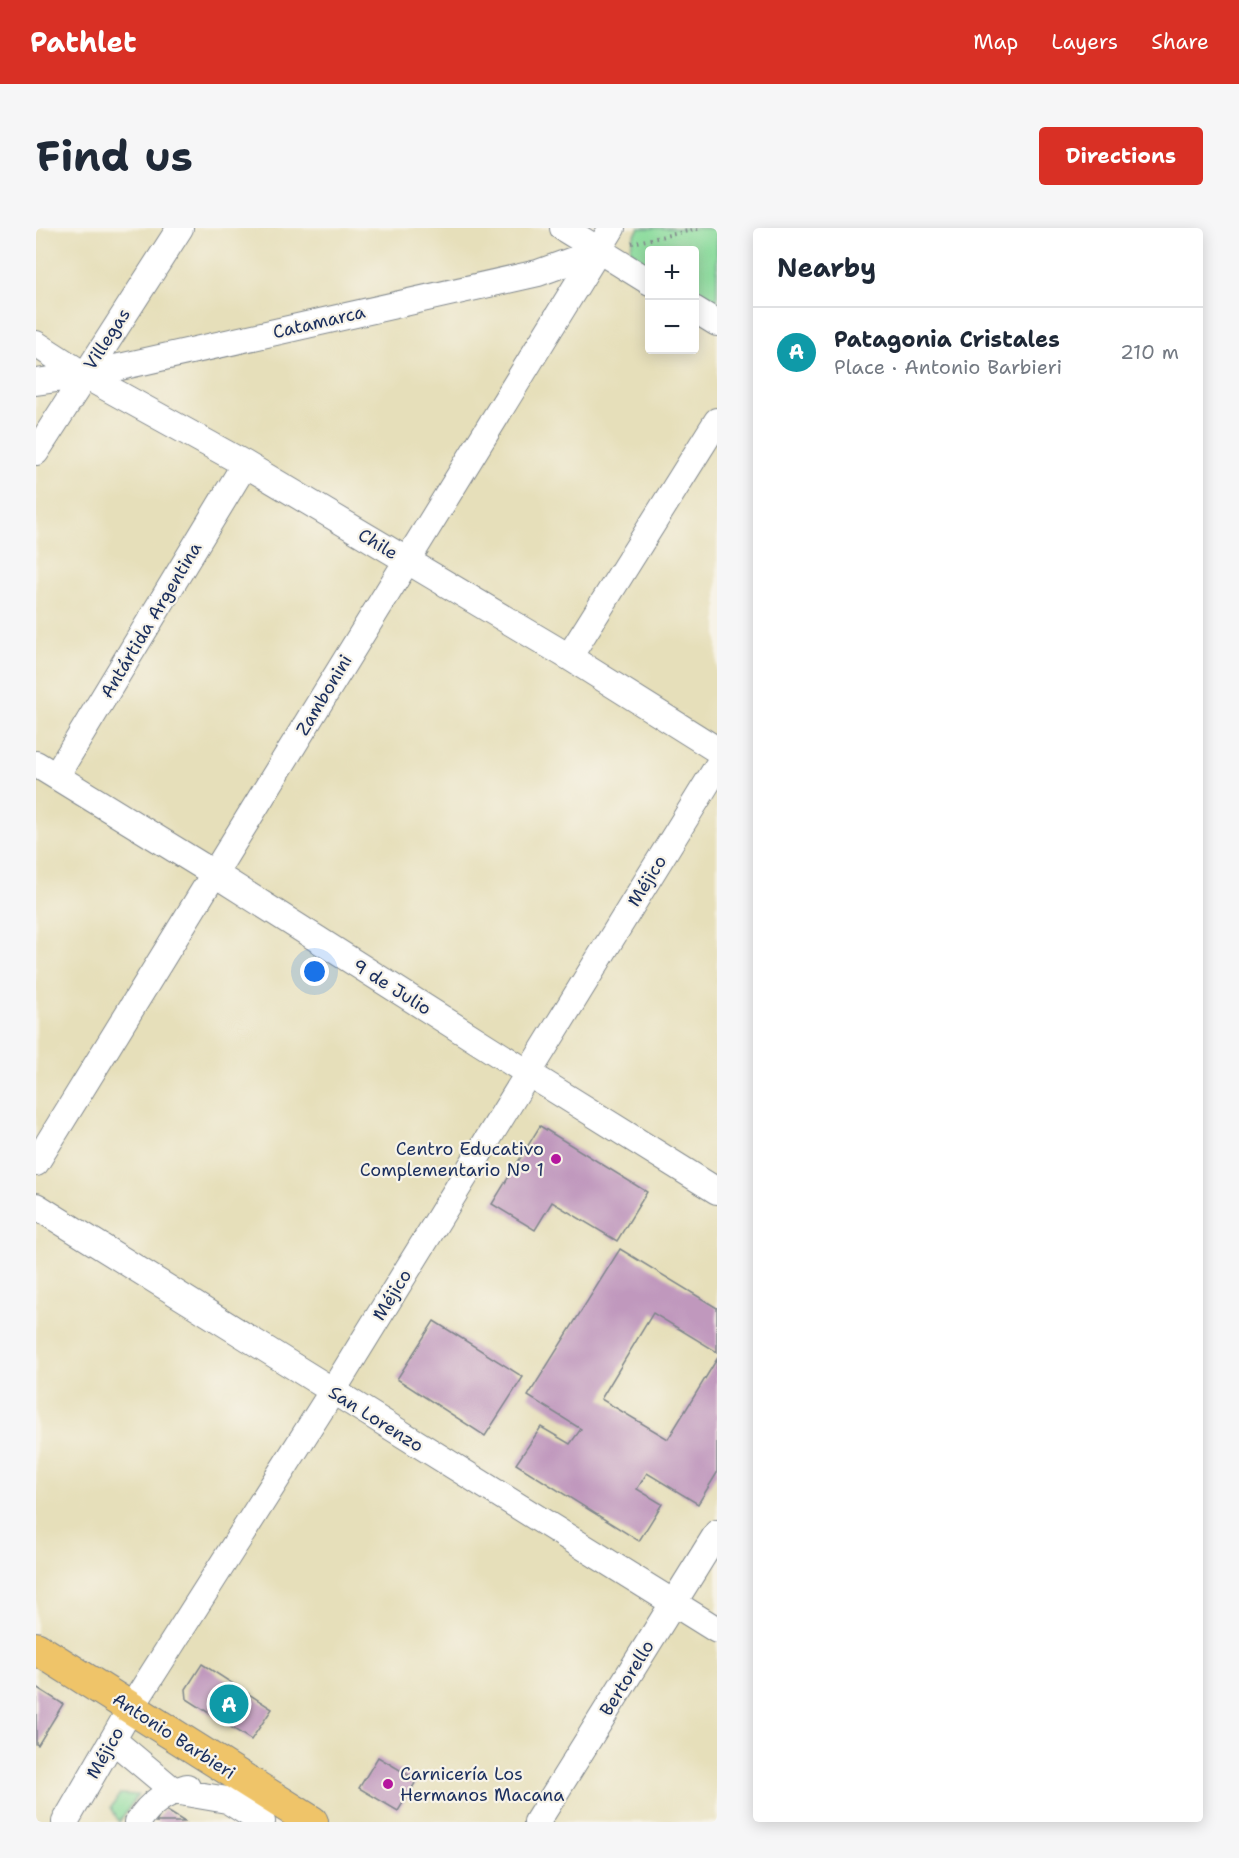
<!DOCTYPE html>
<html lang="en">
<head>
<meta charset="utf-8">
<style>
	body { margin:0; font-family:"Shantell Sans",sans-serif; background:#f6f6f7; color:#1f2937 }
	.controls { position:absolute; right:18px; top:18px; display:grid; overflow:hidden; border-radius:6px; box-shadow:0 3px 15px #0003 }
	.controls button { width:54px; height:54px; display:grid; place-items:center; padding:0; border:0; border-bottom:2px solid #e0e1e3; background:#fff; color:#1f2937; font:30px sans-serif }
	.you { position:absolute; left:279px; top:744px; width:21px; height:21px; margin:-15px; border:4px solid #fff; border-radius:50%; background:#1a73e8; box-shadow:0 0 0 9px #1a73e833 }
	.badge { display:grid; place-items:center; width:39px; height:39px; border-radius:50%; background:#d93025; color:#fff; font-size:20px; font-weight:700 }
	.pin { position:absolute; translate:-50% -50%; border:3px solid #fff; box-shadow:0 2px 6px #0006 }
	.list { margin:0; padding:0; list-style:none }
	h2 { display:flex; justify-content:space-between; align-items:center; height:78px; margin:0; padding:0 24px; font-size:26px }
	h2 small { font-size:20px; font-weight:400; color:#747a83 }
	.list li { display:grid; grid-template-columns:39px 1fr auto; gap:18px; align-items:center; box-sizing:border-box; height:90px; padding:0 24px; border-top:2px solid #e0e1e3 }
	.list b { display:block; font-size:22px; white-space:nowrap }
	.list p { margin:0; font-size:20px; white-space:nowrap; color:#747a83 }
	.list em { font-size:20px; font-style:normal; color:#747a83 }
	.map { position:relative; flex:none; width:681px; height:1594px; overflow:hidden; border-radius:6px }
	header { display:flex; align-items:center; gap:36px; box-sizing:border-box; height:84px; padding:0 30px; background:#d93025; color:#fff }
	header strong { font-size:28px }
	nav { display:flex; gap:33px; margin-inline-start:auto; font-size:21px }
	.intro { display:flex; align-items:center; justify-content:space-between; box-sizing:border-box; height:144px; padding:0 36px }
	h1 { margin:0; font-size:42px }
	.button { padding:15px 27px; border-radius:6px; background:#d93025; color:#fff; font-size:21px; font-weight:700 }
	main { display:flex; gap:36px; padding:0 36px }
	aside { flex:1; background:#fff; border-radius:6px; box-shadow:0 3px 15px #0003 }
	.map>svg:first-child { display:block }
	.green { fill:#89db9b; stroke:#52857c; stroke-width:1.5 }
	.building { fill:#c098bd }
	.lines { fill:none; stroke-linecap:round; stroke-linejoin:round }
	.minor-casing { stroke:#80878c; stroke-width:28 }
	.major-casing { stroke:#80878c; stroke-width:34 }
	.path { stroke:#80878c; stroke-width:4; stroke-dasharray:1.5 4.5; stroke-linecap:butt }
	.minor { stroke:#fff; stroke-width:26 }
	.major { stroke:#efc469; stroke-width:32 }
	.poi-dot { fill:#b5179e; stroke:#f7f3e8; stroke-width:2 }
	.labels { text-anchor:middle; stroke-width:4.5; stroke-linejoin:round; paint-order:stroke }
	.street-label { font-size:18px; fill:#1b2f5e; stroke:#f7f3e8 }
	.poi-label { font-size:18px; fill:#1b2f5e; stroke:#f7f3e8; text-anchor:end }
</style>
</head>
<body>
<header>
<strong>Pathlet</strong>
<nav><a>Map</a><a>Layers</a><a>Share</a></nav>
</header>
<div class="intro"><h1>Find us</h1><a class="button">Directions</a></div>
<main>
<div class="map">
<svg width="681" height="1594" viewBox="0 0 681 1594">
	<rect width="100%" height="100%" fill="#f7f3e8"/>
	<filter id="ink" filterUnits="userSpaceOnUse"><feTurbulence type="fractalNoise" baseFrequency=".0167" numOctaves="2"/><feDisplacementMap in="SourceGraphic" scale="12" xChannelSelector="R" yChannelSelector="G"/><feConvolveMatrix kernelMatrix="1 2 1 2 8 2 1 2 1" color-interpolation-filters="sRGB"/></filter>
	<filter id="wash" filterUnits="userSpaceOnUse"><feTurbulence type="fractalNoise" baseFrequency=".008" numOctaves="4" result="noise"/><feDisplacementMap in="SourceGraphic" scale="24" xChannelSelector="R" yChannelSelector="G"/><feGaussianBlur stdDeviation="1.35" result="paint"/><feColorMatrix in="noise" values="0 0 0 0 0 0 0 0 0 0 0 0 0 0 0 0 0 1.4 0 .05"/><feComposite in="paint" operator="in"/></filter>
	<g filter="url(#wash)">
		<rect width="100%" height="100%" fill="#e6dfba"/>
		<path class="green" d="M603,0H681V79L659,66L658,22H614L613,39L603,32L594,21L598,8Z
			M84,1566L102,1567L83,1594L75,1579Z"/>
		<g id="blocks">
			<path class="building" d="M504,898L611,964L581,1013L516,974L499,1002L456,976Z
				M584,1021L681,1080V1124L617,1085L565,1171L632,1211L681,1131V1245L662,1276L611,1245L601,1261L626,1276L603,1313L480,1236L505,1199L534,1216L545,1201L492,1168Z
				M398,1093L487,1149L449,1208L361,1151Z
				M166,1436L236,1481L215,1512L151,1471L150,1461Z
				M0,1459L27,1476L2,1517L0,1516Z
				M342,1529L381,1552L362,1583L323,1560Z
				M128,1581L149,1594H120Z"/>
		</g>
	</g>
	<g filter="url(#ink)">
		<use href="#blocks" fill-opacity="0" stroke="#80878c" stroke-width="1.5"/>
		<g class="lines">
			<g class="minor-casing">
				<path id="minor" d="M527,0L614,54
					M658,81L681,95
					M0,116L48,147L209,236L533,429L681,522
					M0,154L48,147L502,45L562,23
					M0,224L144,0
					M533,429L681,193
					M0,536L179,646L492,845L681,963
					M20,548L209,236
					M0,935L576,0
					M0,978L681,1402
					M77,1512L138,1563L191,1572L226,1594
					M29,1594L95,1480L296,1164L681,539
					M102,1594C114,1574 130,1565 151,1559
					M501,1594L681,1305"/>
			</g>
			<g class="major-casing">
				<path id="major" d="M0,1420L276,1594"/>
			</g>
			<path class="path" d="M596,15L666,0"/>
			<use href="#minor" class="minor"/>
			<use href="#major" class="major"/>
		</g>
	</g>
	<g class="poi-dot">
		<circle cx="520" cy="931" r="6"/>
		<circle cx="352" cy="1556" r="6"/>
	</g>
	<g class="labels">
		<g class="street-label">
			<text transform="translate(283 94) rotate(-13)" y="6">Catamarca</text>
			<text transform="translate(71 111) rotate(-57)" y="6">Villegas</text>
			<text transform="translate(342 316) rotate(31)" y="6">Chile</text>
			<text transform="translate(115 392) rotate(-59)" y="6">Antártida Argentina</text>
			<text transform="translate(288 467) rotate(-59)" y="6">Zambonini</text>
			<text transform="translate(611 653) rotate(-58)" y="6">Méjico</text>
			<text transform="translate(356 759) rotate(32)" y="6">9 de Julio</text>
			<text transform="translate(356 1067) rotate(-58)" y="6">Méjico</text>
			<text transform="translate(340 1191) rotate(32)" y="6">San Lorenzo</text>
			<text transform="translate(591 1450) rotate(-58)" y="6">Bertorello</text>
			<text transform="translate(138 1508) rotate(33)" y="6">Antonio Barbieri</text>
			<text transform="translate(69 1525) rotate(-60)" y="6">Méjico</text>
		</g>
		<g class="poi-label">
			<text x="508" y="927">Centro Educativo<tspan x="508" dy="21">Complementario N° 1</tspan></text>
			<text x="364" y="1552" text-anchor="start">Carnicería Los<tspan x="364" dy="21">Hermanos Macana</tspan></text>
		</g>
	</g>
</svg>
<div class="controls">
<button>+</button>
<button>−</button>
</div>
<div class="you"></div>
<div class="pin badge" style="left:193px;top:1476px;background:#0f9aa8">A</div>
</div>
<aside>
<h2>Nearby<small></small></h2>
<ul class="list">
<li><span class="badge" style="background:#0f9aa8">A</span><div><b>Patagonia Cristales</b><p>Place · Antonio Barbieri</p></div><em>210 m</em></li>
</ul>
</aside>
</main>
</body>
</html>
